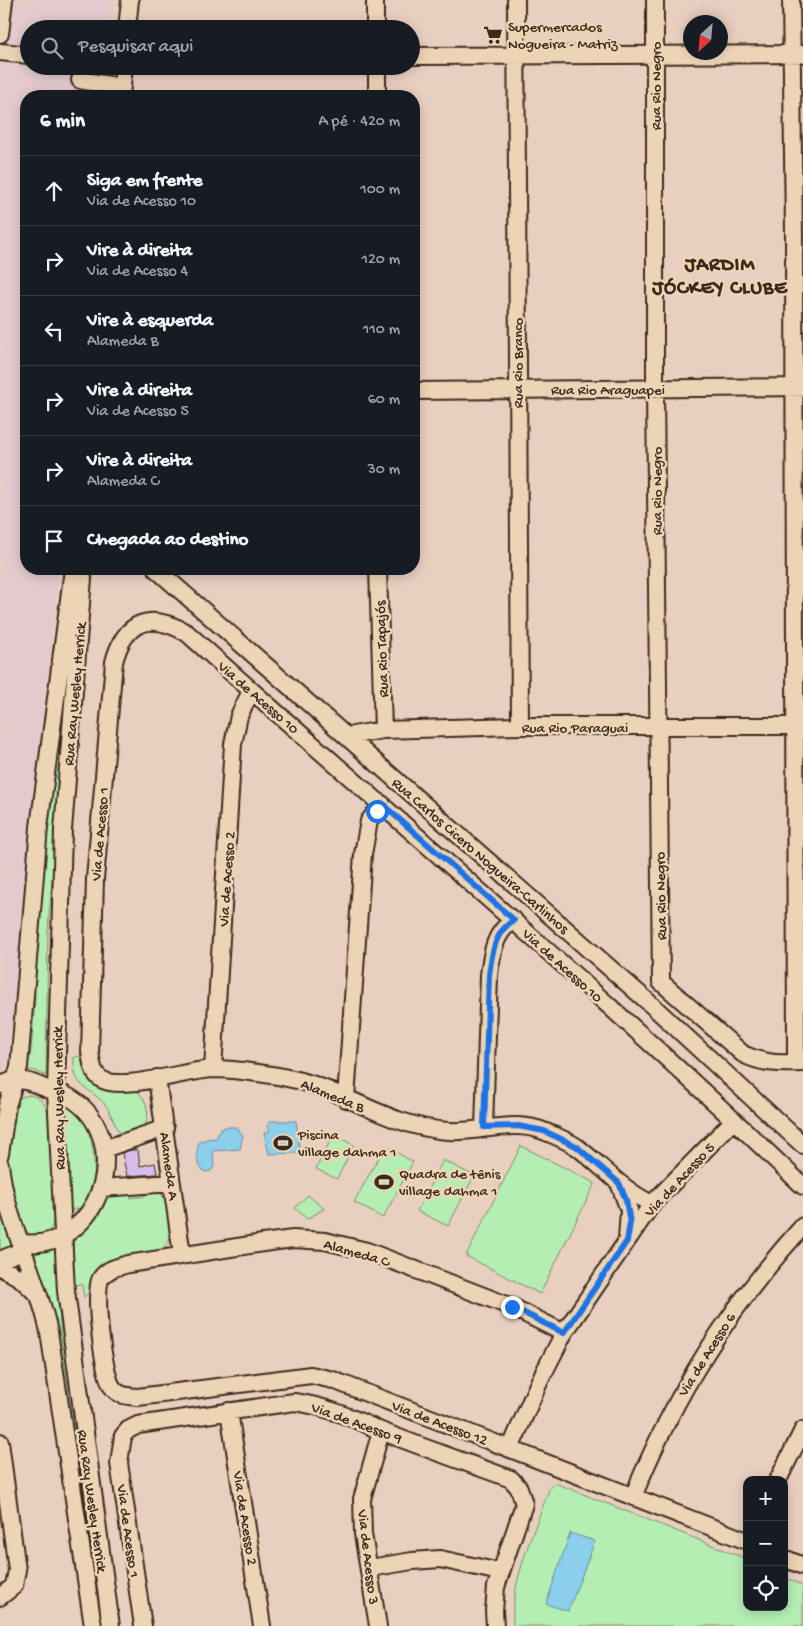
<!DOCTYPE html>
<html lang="pt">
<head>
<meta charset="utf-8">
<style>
	body { margin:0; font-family:"Gochi Hand",sans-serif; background:#242831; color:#f1f3f6 }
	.controls { position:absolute; right:15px; bottom:15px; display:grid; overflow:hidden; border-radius:10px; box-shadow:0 2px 12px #0003 }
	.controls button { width:45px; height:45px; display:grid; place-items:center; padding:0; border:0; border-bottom:1px solid #363941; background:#171b24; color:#f1f3f6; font:25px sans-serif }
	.compass { position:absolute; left:683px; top:15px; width:45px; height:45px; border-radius:50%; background:#171b24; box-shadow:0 2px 12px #0003; rotate:206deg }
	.stop { position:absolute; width:15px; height:15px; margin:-11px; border:4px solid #1a73e8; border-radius:50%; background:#fff }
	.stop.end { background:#1a73e8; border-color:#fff; box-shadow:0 1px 5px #0008 }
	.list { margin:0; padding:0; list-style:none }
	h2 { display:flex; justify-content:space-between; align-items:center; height:65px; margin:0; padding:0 20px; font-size:21px }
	h2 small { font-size:16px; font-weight:400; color:#9ea1a6 }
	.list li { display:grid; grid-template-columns:32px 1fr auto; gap:15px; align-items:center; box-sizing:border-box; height:70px; padding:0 20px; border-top:1px solid #363941 }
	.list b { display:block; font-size:19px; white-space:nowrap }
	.list p { margin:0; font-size:16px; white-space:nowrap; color:#9ea1a6 }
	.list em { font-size:16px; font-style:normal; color:#9ea1a6 }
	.icon { flex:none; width:28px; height:28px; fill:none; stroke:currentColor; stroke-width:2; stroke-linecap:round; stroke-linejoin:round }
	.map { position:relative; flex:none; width:803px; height:1626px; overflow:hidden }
	.search { position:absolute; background:#171b24; box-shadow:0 2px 12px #0003; left:20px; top:20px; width:400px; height:55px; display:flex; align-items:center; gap:12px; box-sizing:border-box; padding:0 18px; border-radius:28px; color:#9ea1a6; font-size:19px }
	.panel { position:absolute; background:#171b24; box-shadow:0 2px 12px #0003; left:20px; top:90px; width:400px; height:485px; border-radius:20px }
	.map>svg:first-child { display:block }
	.built { fill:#e4cacd }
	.green { fill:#b4eeb3; stroke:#788c68 }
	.water { fill:#8bcfec; stroke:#6b8d9a }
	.building { fill:#d8bdec; stroke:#3b2a1e }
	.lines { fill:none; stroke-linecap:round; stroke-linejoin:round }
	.minor-casing { stroke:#3b2a1e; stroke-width:20 }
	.minor { stroke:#edd4b5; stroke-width:16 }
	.route { stroke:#1a73e8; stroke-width:6 }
	.labels { text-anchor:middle; stroke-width:5; stroke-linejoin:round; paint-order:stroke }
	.poi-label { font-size:15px; fill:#3b2a1e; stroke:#edd4b5; text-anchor:start }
	.street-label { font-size:15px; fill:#3b2a1e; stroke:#edd4b5 }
	.district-label { font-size:20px; font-weight:bold; letter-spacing:1px; fill:#3b2a1e; stroke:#edd4b5 }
</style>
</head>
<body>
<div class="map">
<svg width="803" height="1626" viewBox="0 0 803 1626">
	<rect width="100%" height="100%" fill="#e9cfc0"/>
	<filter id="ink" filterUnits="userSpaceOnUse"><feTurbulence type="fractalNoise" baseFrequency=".02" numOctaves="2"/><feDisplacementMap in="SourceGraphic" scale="10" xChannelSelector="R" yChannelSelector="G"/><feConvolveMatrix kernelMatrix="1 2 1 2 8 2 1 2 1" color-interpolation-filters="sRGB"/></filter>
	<g filter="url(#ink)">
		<path class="built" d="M0,0H112L109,29H29V66H106L103,96H26V569H59L7,1065L1,1072Z"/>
		<path class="green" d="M71,650L48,929L46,1076L36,1071L27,1070L31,1051L35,999L33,969L47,837Z
			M81,1056C84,1098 123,1074 139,1093C157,1112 145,1144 118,1131C114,1122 109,1107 101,1100C82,1084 73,1085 74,1057Z
			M29,1095C42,1097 47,1107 50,1118L53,1225L47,1234L31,1235C15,1225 6,1168 7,1150C8,1134 12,1118 14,1103L19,1098Z
			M66,1105C71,1108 78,1112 81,1117C96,1135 104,1204 74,1210L68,1208L63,1107Z
			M333,1135L354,1145L337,1179L316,1169Z
			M385,1146L413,1162L383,1218L354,1202Z
			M521,1146L595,1183L540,1294L466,1256Z
			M443,1160L474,1176L448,1226L417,1211Z
			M143,1187L157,1189L166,1201L170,1238C164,1257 111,1275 92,1283L90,1291L84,1297L82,1284L73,1285V1243L107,1195L129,1190L131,1198L145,1196Z
			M308,1195L324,1209L307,1219L295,1208Z
			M0,1205L13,1248L0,1255Z
			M55,1247L61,1338L103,1626H100L79,1479L49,1301L33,1255Z
			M555,1483L747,1559V1607H784V1577L803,1586V1626H513C510,1581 535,1530 550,1487Z"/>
		<path class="water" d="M270,1121H296L300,1153L269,1154L264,1133L270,1131L268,1125Z
			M226,1127H236L243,1135L240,1149L213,1151L214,1166L211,1171L205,1172C195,1165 196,1153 199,1142L207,1139L216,1138L221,1129Z
			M570,1533L595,1541L568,1611L546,1604Z"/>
		<path class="building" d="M131,1150H138L140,1166L155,1163L157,1174L127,1176L122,1153Z"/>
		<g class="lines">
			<g class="minor-casing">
				<path id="minor" d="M375,0V29
					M516,0L520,726
					M655,0V390L661,982
					M791,0L794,232L796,1063
					M127,29L130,0
					M0,34L4,0
					M0,52L29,55
					M411,56L803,54
					M80,80L121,87
					M121,96L124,66
					M377,96V66
					M414,391L803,387
					M80,569L83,578L63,830L56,1092L66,1291L111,1626
					M156,569L645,999L803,1145
					M378,569L383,730
					M347,736L383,730L520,726H803
					M661,982L743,1054C763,1064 781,1064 803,1063
					M213,1069L233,744L239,716L251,691
					M157,1078L182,1255
					M0,1085C6,1084 12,1079 18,1080C28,1080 38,1085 47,1089C54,1091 63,1093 69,1097C137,1137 101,1252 22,1243
					M346,1099L363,854L369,821L382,804
					M484,1127L489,975C492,953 494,932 514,920
					M104,1149L165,1128
					M0,1154L7,1106L19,1067L39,827L73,569
					M0,1164C6,1223 37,1274 49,1332L93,1626
					M619,1183L629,1210L627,1239
					M102,1188L172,1183
					M652,1204C622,1190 602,1166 577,1147C568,1141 556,1136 546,1132C514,1118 481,1133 449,1131C404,1128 368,1107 328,1090C306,1081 282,1076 258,1073C244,1071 228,1069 213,1069C187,1070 122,1092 101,1079C92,1073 92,1062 90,1052L95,879L114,662C125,620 150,612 187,633C392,817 604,994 803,1186
					M0,1260L17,1253L22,1243
					M0,1267L20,1278L38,1295
					M564,1333L512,1307L367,1251L325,1241L293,1239L263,1243L128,1264C118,1267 108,1268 101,1278C93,1290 103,1376 113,1388C119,1396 128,1396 138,1397L311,1375L333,1380L747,1541
					M229,1411L262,1626
					M0,1442L17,1570L14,1586L0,1597
					M510,1449L540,1380L564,1333L652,1204L734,1120
					M778,1480L803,1430
					M633,1497C675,1393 728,1309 803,1226
					M784,1558L803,1566
					M370,1568L412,1561L440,1559L500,1572
					M143,1626L119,1463L123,1436L128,1430L138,1425L294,1402C326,1406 352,1418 381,1431C424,1448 468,1463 511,1479L519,1488L524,1504L496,1587L494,1611L495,1626
					M378,1626L363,1534L362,1499L381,1431"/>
			</g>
			<use href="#minor" class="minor"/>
		</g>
	</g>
	<g class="lines" filter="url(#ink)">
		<path class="route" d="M377,811L382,804L514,920C494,932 492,954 489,975L484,1127L518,1126L544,1131L576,1146L619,1183L626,1200L630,1223L627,1241L564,1333L512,1307"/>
	</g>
	<defs>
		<g id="supermarket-bare" transform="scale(1.5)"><path d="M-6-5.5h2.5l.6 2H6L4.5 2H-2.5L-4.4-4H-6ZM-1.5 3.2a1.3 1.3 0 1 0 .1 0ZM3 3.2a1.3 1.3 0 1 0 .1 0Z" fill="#3b2a1e" stroke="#edd4b5" stroke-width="2.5" paint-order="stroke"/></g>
		<g id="stadium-bare" transform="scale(1.5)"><path d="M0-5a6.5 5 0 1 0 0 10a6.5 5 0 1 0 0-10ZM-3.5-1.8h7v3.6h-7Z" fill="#3b2a1e" stroke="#edd4b5" stroke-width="2.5" paint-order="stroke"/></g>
	</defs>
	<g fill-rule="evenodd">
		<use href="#supermarket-bare" x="493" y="35"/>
		<use href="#stadium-bare" x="283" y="1143"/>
		<use href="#stadium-bare" x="384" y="1182"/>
	</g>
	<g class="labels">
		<g class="poi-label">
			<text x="508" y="31">Supermercados<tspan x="508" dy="17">Nogueira - Matriz</tspan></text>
			<text x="298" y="1139">Piscina<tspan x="298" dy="17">village dahma 1</tspan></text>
			<text x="399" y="1178">Quadra de tênis<tspan x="399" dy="17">village dahma 1</tspan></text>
		</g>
		<g class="street-label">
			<text transform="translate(655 86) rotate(-90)" y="5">Rua Rio Negro</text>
			<text transform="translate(517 363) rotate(-90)" y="5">Rua Rio Branco</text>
			<text x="608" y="394">Rua Rio Araguapei</text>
			<text transform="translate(656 491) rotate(-90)" y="5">Rua Rio Negro</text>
			<text transform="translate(381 649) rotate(-92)" y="5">Rua Rio Tapajós</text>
			<text transform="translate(74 694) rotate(-85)" y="5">Rua Ray Wesley Herrick</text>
			<text transform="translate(259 697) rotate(41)" y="5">Via de Acesso 10</text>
			<text x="575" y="732">Rua Rio Paraguai</text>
			<text transform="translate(99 834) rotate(-85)" y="5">Via de Acesso 1</text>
			<text transform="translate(481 855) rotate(41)" y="5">Rua Carlos Cicero Nogueira-Carlinhos</text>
			<text transform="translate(226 879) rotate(-86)" y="5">Via de Acesso 2</text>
			<text transform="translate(660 896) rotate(-91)" y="5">Rua Rio Negro</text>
			<text transform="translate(563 965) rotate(42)" y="5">Via de Acesso 10</text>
			<text transform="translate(333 1095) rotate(22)" y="5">Alameda B</text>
			<text transform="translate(58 1098) rotate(-91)" y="5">Rua Ray Wesley Herrick</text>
			<text transform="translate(170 1166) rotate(82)" y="5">Alameda A</text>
			<text transform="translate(679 1179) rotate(-47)" y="5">Via de Acesso 5</text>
			<text transform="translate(357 1252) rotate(16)" y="5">Alameda C</text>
			<text transform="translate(706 1354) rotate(-58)" y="5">Via de Acesso 6</text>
			<text transform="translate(357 1422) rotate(20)" y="5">Via de Acesso 9</text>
			<text transform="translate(440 1422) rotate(21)" y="5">Via de Acesso 12</text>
			<text transform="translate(93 1501) rotate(82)" y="5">Rua Ray Wesley Herrick</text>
			<text transform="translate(246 1518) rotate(81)" y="5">Via de Acesso 2</text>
			<text transform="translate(129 1531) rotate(82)" y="5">Via de Acesso 1</text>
			<text transform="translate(369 1557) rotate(83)" y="5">Via de Acesso 3</text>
		</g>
		<g class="district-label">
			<text x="720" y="270">JARDIM<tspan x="720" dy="23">JÓCKEY CLUBE</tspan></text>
		</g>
	</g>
</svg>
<div class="controls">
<button>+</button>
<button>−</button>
<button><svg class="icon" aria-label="locate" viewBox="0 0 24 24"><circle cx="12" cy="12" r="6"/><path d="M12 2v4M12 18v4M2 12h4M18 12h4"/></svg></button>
</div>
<svg class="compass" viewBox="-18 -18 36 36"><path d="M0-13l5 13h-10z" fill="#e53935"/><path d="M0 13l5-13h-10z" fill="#9ea1a6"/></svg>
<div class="stop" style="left:377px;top:811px"></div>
<div class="stop end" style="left:512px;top:1307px"></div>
<div class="search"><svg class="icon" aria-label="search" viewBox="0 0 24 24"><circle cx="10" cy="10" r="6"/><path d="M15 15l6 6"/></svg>Pesquisar aqui</div>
<section class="panel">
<h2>6 min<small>A pé · 420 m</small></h2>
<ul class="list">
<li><svg class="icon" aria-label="ahead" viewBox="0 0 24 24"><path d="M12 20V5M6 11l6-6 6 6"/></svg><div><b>Siga em frente</b><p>Via de Acesso 10</p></div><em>100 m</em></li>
<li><svg class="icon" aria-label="right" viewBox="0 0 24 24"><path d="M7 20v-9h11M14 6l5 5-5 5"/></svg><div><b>Vire à direita</b><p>Via de Acesso 4</p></div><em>120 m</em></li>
<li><svg class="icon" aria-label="left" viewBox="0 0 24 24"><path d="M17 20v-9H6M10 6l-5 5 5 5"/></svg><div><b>Vire à esquerda</b><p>Alameda B</p></div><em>110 m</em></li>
<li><svg class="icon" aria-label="right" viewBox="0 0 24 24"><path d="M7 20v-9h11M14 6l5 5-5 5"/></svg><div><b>Vire à direita</b><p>Via de Acesso 5</p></div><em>60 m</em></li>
<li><svg class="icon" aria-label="right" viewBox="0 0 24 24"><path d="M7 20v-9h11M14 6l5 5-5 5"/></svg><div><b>Vire à direita</b><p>Alameda C</p></div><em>30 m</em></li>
<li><svg class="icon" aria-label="arrive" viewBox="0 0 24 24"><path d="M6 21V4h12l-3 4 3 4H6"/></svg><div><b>Chegada ao destino</b></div></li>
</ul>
</section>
</div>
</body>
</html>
